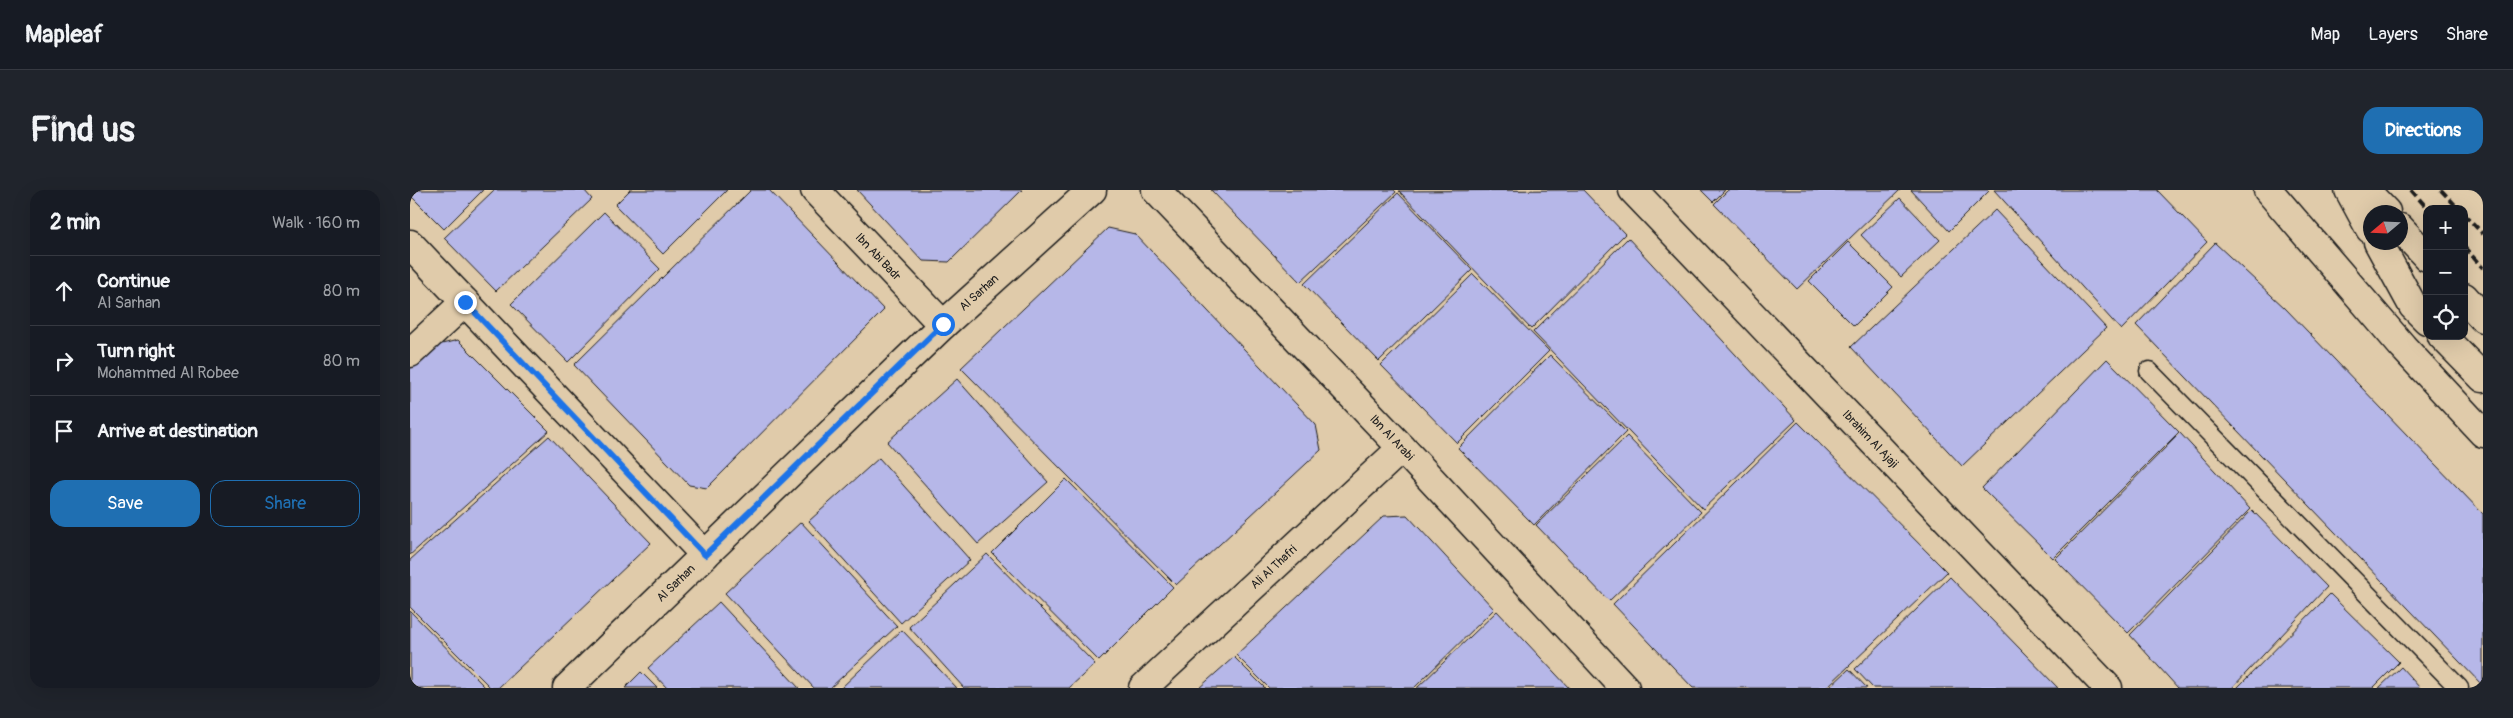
<!DOCTYPE html>
<html lang="en">
<head>
<meta charset="utf-8">
<style>
	body { margin:0; font-family:Pangolin,sans-serif; background:#20242c; color:#f1f3f6 }
	.controls { position:absolute; right:15px; top:15px; display:grid; overflow:hidden; border-radius:10px; box-shadow:0 5px 20px #0002 }
	.controls button { width:45px; height:45px; display:grid; place-items:center; padding:0; border:0; border-bottom:1px solid #363941; background:#171b24; color:#f1f3f6; font:25px sans-serif }
	.compass { position:absolute; left:1953px; top:15px; width:45px; height:45px; border-radius:50%; background:#171b24; box-shadow:0 5px 20px #0002; rotate:251deg }
	.stop { position:absolute; width:15px; height:15px; margin:-11px; border:4px solid #1a73e8; border-radius:50%; background:#fff }
	.stop.end { background:#1a73e8; border-color:#fff; box-shadow:0 1px 5px #0008 }
	.list { margin:0; padding:0; list-style:none }
	h2 { display:flex; justify-content:space-between; align-items:center; height:65px; margin:0; padding:0 20px; font-size:21px }
	h2 small { font-size:16px; font-weight:400; color:#9ea1a6 }
	.list li { display:grid; grid-template-columns:32px 1fr auto; gap:15px; align-items:center; box-sizing:border-box; height:70px; padding:0 20px; border-top:1px solid #363941 }
	.list b { display:block; font-size:19px; white-space:nowrap }
	.list p { margin:0; font-size:16px; white-space:nowrap; color:#9ea1a6 }
	.list em { font-size:16px; font-style:normal; color:#9ea1a6 }
	.actions { display:flex; gap:10px; padding:15px 20px }
	.actions a { flex:1; padding:11px 0; border:1px solid #1f6fb2; border-radius:15px; text-align:center; font-size:18px; color:#1f6fb2 }
	.actions .main { background:#1f6fb2; color:#fff }
	.icon { flex:none; width:28px; height:28px; fill:none; stroke:currentColor; stroke-width:2; stroke-linecap:round; stroke-linejoin:round }
	.map { position:relative; flex:none; width:2073px; height:498px; overflow:hidden; border-radius:15px }
	header { display:flex; align-items:center; gap:30px; box-sizing:border-box; height:70px; padding:0 25px; background:#171b24; border-bottom:1px solid #363941 }
	header strong { font-size:24px }
	nav { display:flex; gap:28px; margin-inline-start:auto; font-size:18px }
	.intro { display:flex; align-items:center; justify-content:space-between; box-sizing:border-box; height:120px; padding:0 30px }
	h1 { margin:0; font-size:35px }
	.button { padding:12px 22px; border-radius:15px; background:#1f6fb2; color:#fff; font-size:18px; font-weight:700 }
	main { display:flex; gap:30px; padding:0 30px }
	aside { flex:1; background:#171b24; border-radius:15px; box-shadow:0 5px 20px #0002 }
	.map>svg:first-child { display:block }
	.building { fill:#b6b7e8; stroke:#1c1c1c }
	.lines { fill:none; stroke-linecap:round; stroke-linejoin:round }
	.lane-casing { stroke:#1c1c1c; stroke-width:21 }
	.street-casing { stroke:#1c1c1c; stroke-width:31 }
	.secondary-casing { stroke:#1c1c1c; stroke-width:31 }
	.highway-casing { stroke:#1c1c1c; stroke-width:31 }
	.lane { stroke:#e0cbaa; stroke-width:18 }
	.street { stroke:#e0cbaa; stroke-width:28 }
	.secondary { stroke:#e0cbaa; stroke-width:28 }
	.highway { stroke:#e0cbaa; stroke-width:28 }
	.rail { stroke:#1c1c1c; stroke-width:4; stroke-dasharray:8 4; stroke-linecap:butt }
	.route { stroke:#1a73e8; stroke-width:6 }
	.labels { text-anchor:middle; stroke-width:4; stroke-linejoin:round; paint-order:stroke }
	.street-label { font-size:12px; fill:#1c1c1c; stroke:#e0cbaa }
</style>
</head>
<body>
<header>
<strong>Mapleaf</strong>
<nav><a>Map</a><a>Layers</a><a>Share</a></nav>
</header>
<div class="intro"><h1>Find us</h1><a class="button">Directions</a></div>
<main>
<aside>
<h2>2 min<small>Walk · 160 m</small></h2>
<ul class="list">
<li><svg class="icon" aria-label="ahead" viewBox="0 0 24 24"><path d="M12 20V5M6 11l6-6 6 6"/></svg><div><b>Continue</b><p>Al Sarhan</p></div><em>80 m</em></li>
<li><svg class="icon" aria-label="right" viewBox="0 0 24 24"><path d="M7 20v-9h11M14 6l5 5-5 5"/></svg><div><b>Turn right</b><p>Mohammed Al Robee</p></div><em>80 m</em></li>
<li><svg class="icon" aria-label="arrive" viewBox="0 0 24 24"><path d="M6 21V4h12l-3 4 3 4H6"/></svg><div><b>Arrive at destination</b></div></li>
</ul>
<div class="actions"><a class="main">Save</a><a>Share</a></div>
</aside>
<div class="map">
<svg width="2073" height="498" viewBox="0 0 2073 498">
	<rect width="100%" height="100%" fill="#e0cbaa"/>
	<filter id="ink" filterUnits="userSpaceOnUse"><feTurbulence type="fractalNoise" baseFrequency=".02" numOctaves="2"/><feDisplacementMap in="SourceGraphic" scale="10" xChannelSelector="R" yChannelSelector="G"/><feConvolveMatrix kernelMatrix="1 2 1 2 8 2 1 2 1" color-interpolation-filters="sRGB"/></filter>
	<g filter="url(#ink)">
		<path class="building" d="M0,0H73L34,39L0,5Z
			M84,0H174L182,9L86,101L34,48Z
			M220,0H317L253,64L205,15Z
			M341,0H359L474,120L297,298L279,295L164,175Z
			M447,0H612L539,72L513,71Z
			M801,0H984L986,2L890,92Z
			M1173,0L1215,44L1121,139L989,1Z
			M1291,0H1315L1303,12Z
			M1318,0H1490L1387,99L1304,14Z
			M1501,0H1578L1579,1L1539,41Z
			M1584,0H1747L1797,52L1711,140Z
			M988,3L1062,80L969,171L894,94Z
			M1490,8L1530,50L1491,87L1451,45Z
			M1585,20L1696,138L1552,276L1441,157Z
			M194,22L250,79L158,172L101,114Z
			M698,38L725,44L906,235L911,260L766,395L551,178Z
			M1218,48L1386,230L1293,319L1123,142Z
			M1438,52L1483,97L1444,136L1399,91Z
			M1805,53L1875,118L2073,324V496L1726,135Z
			M1063,84L1139,161L1047,253L971,175Z
			M48,150L139,241L0,365V179L24,156Z
			M1140,165L1216,242L1124,335L1048,258Z
			M1697,169L1769,242L1643,368L1572,298Z
			M547,189L638,292L568,354L477,252Z
			M1388,232L1537,382L1416,498H1283L1203,414Z
			M1770,243L1840,319L1718,443L1645,369Z
			M139,246L241,353L88,498H81L0,417V370Z
			M1217,246L1291,322L1199,411L1126,335Z
			M469,268L560,370L491,433L399,331Z
			M656,289L763,397L689,471L582,363Z
			M1842,320L1917,397L1822,498H1768L1720,445Z
			M997,325L1084,419L1004,498H859L826,465L974,326Z
			M391,332L487,436L420,498H404L315,403Z
			M577,364L685,474L659,498H554L499,437Z
			M1540,387L1648,498H1463L1445,479Z
			M1920,404L1989,472L1963,498H1827Z
			M309,412L389,498H257L238,478Z
			M0,421L76,498H0Z
			M1087,421L1159,498H1007Z
			M492,440L547,498H431Z
			M824,467L855,498H789Z
			M1991,477L2010,498H1969Z
			M1439,479L1457,498H1419Z
			M231,482L247,498H215Z"/>
		<g class="lines">
			<g class="lane-casing">
				<path id="lane" d="M1739,181L2049,498"/>
			</g>
			<g class="street-casing">
				<g id="street">
					<path id="s1" d="M405,0L533,135"/>
					<path id="s2" d="M746,0L992,258L1215,498"/>
					<path id="s3" d="M1223,0L1698,498"/>
					<path d="M0,54L295,365"/>
					<path d="M0,163L55,112"/>
					<path id="s4" d="M157,498L533,135L682,0"/>
					<path id="s5" d="M733,498L992,258"/>
				</g>
			</g>
			<g class="secondary-casing">
				<path id="secondary" d="M1858,0L1993,157L2073,243"/>
			</g>
			<g class="highway-casing">
				<path id="highway" d="M1939,0L1960,39
					M1955,0L1976,22
					M1990,38L2017,67
					M1968,52L2003,116L2017,130
					M2054,107L2073,128
					M2032,146L2073,188"/>
			</g>
			<use href="#lane" class="lane"/>
			<use href="#street" class="street"/>
			<use href="#secondary" class="secondary"/>
			<use href="#highway" class="highway"/>
			<path class="rail" d="M2001,0L2018,19
				M2031,0L2049,19
				M2054,24L2073,44
				M2054,57L2073,78"/>
		</g>
	</g>
	<g class="lines" filter="url(#ink)">
		<path class="route" d="M55,112L295,365L533,134"/>
	</g>
	<g class="labels">
		<g class="street-label">
			<text dy="4" stroke="none"><textPath href="#s1" startOffset="92">Ibn Abi Badr</textPath></text>
			<text dy="4" stroke="none"><textPath href="#s4" startOffset="571">Al Sarhan</textPath></text>
			<text dy="4" stroke="none"><textPath href="#s2" startOffset="342">Ibn Al Arabi</textPath></text>
			<text dy="4" stroke="none"><textPath href="#s3" startOffset="344">Ibrahim Al Ajaji</textPath></text>
			<text dy="4" stroke="none"><textPath href="#s5" startOffset="178">Ali Al Thafri</textPath></text>
			<text dy="4" stroke="none"><textPath href="#s4" startOffset="151">Al Sarhan</textPath></text>
		</g>
	</g>
</svg>
<div class="controls">
<button>+</button>
<button>−</button>
<button><svg class="icon" aria-label="locate" viewBox="0 0 24 24"><circle cx="12" cy="12" r="6"/><path d="M12 2v4M12 18v4M2 12h4M18 12h4"/></svg></button>
</div>
<svg class="compass" viewBox="-18 -18 36 36"><path d="M0-13l5 13h-10z" fill="#e53935"/><path d="M0 13l5-13h-10z" fill="#9ea1a6"/></svg>
<div class="stop" style="left:533px;top:134px"></div>
<div class="stop end" style="left:55px;top:112px"></div>
</div>
</main>
</body>
</html>
